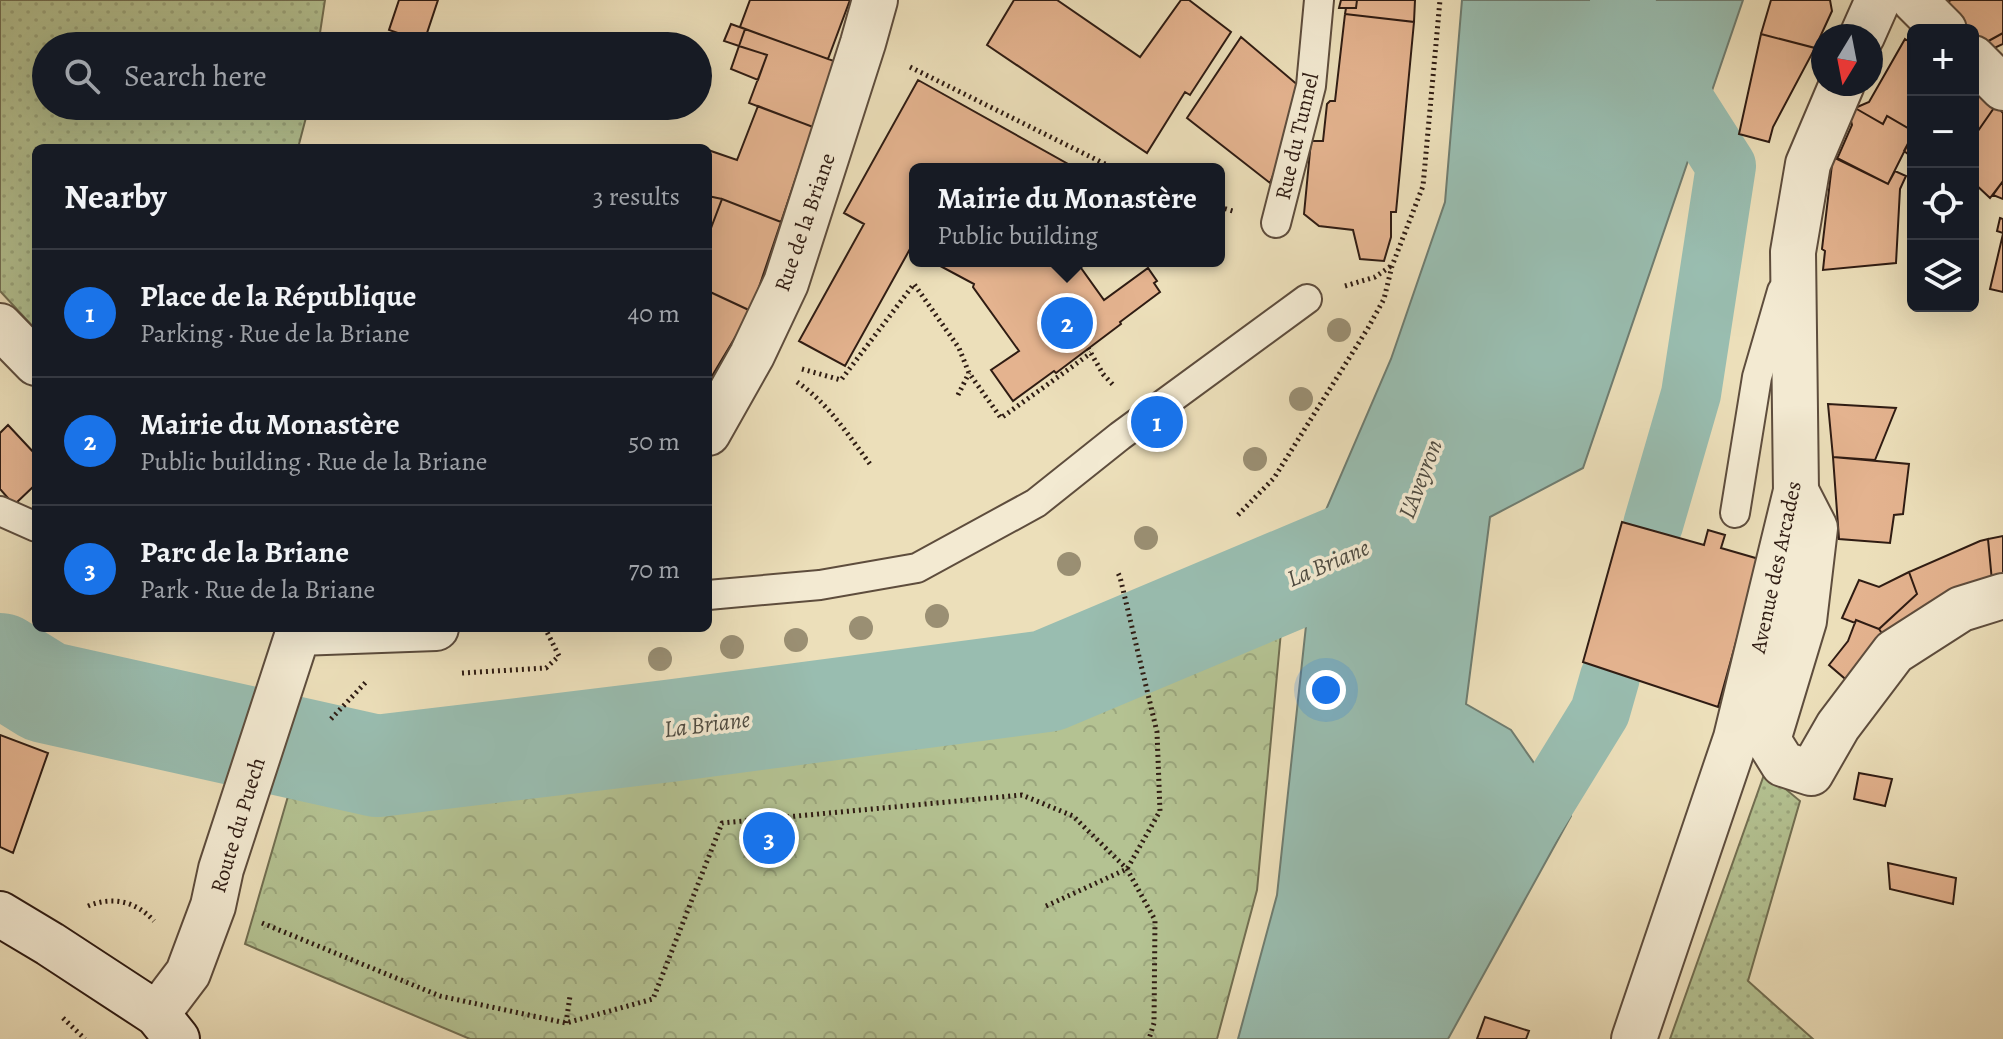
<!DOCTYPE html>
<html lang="en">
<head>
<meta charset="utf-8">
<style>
	body { margin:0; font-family:Alegreya,serif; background:#20242c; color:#f1f3f6 }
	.controls { position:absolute; right:24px; top:24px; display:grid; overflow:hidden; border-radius:12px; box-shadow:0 8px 32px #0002 }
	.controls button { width:72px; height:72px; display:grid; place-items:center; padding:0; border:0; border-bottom:2px solid #363941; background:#171b24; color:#f1f3f6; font:40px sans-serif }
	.compass { position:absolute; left:1811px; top:24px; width:72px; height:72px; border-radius:50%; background:#171b24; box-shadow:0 8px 32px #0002; rotate:190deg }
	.you { position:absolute; left:1326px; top:690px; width:28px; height:28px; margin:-20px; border:6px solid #fff; border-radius:50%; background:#1a73e8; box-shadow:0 0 0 12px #1a73e833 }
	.badge { display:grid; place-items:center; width:52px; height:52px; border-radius:50%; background:#1a73e8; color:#fff; font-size:26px; font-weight:700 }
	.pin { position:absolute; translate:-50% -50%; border:4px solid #fff; box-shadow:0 2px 8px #0006 }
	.popup { position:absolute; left:909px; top:163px; width:316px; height:104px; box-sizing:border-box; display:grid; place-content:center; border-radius:12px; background:#171b24; filter:drop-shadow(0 2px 6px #0005); font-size:26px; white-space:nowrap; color:#9ea1a6 }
	.popup b { font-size:30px; color:#f1f3f6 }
	.popup::after { content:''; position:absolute; left:50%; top:100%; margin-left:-16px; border:16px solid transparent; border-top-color:#171b24 }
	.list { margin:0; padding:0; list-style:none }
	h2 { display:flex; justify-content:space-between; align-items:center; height:104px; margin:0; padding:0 32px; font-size:34px }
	h2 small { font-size:26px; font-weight:400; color:#9ea1a6 }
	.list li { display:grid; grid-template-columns:52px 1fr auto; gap:24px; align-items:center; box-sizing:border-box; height:128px; padding:0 32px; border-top:2px solid #363941 }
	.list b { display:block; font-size:30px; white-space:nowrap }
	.list p { margin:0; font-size:26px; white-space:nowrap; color:#9ea1a6 }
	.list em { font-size:26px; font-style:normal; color:#9ea1a6 }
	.icon { flex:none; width:44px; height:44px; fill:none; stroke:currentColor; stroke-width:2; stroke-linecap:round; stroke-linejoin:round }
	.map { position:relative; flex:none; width:2003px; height:1039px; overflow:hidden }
	.search { position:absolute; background:#171b24; box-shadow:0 8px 32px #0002; left:32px; top:32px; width:680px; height:88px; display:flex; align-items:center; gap:20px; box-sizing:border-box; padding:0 28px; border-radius:44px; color:#9ea1a6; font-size:30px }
	.panel { position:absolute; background:#171b24; box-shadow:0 8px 32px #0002; left:32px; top:144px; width:680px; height:488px; border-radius:12px }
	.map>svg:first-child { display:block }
	.grass { fill:url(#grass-dots); stroke:#726f52; stroke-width:2 }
	.forest { fill:url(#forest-crowns); stroke:#726f52; stroke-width:2 }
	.water { fill:#99bdb0; stroke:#6f7d71; stroke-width:2 }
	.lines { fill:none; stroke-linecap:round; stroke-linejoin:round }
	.canal { stroke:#99bdb0; stroke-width:60 }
	.river { stroke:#99bdb0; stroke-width:102 }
	.building { fill:#e4b38f; stroke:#2f1c13; stroke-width:2 }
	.service-casing { stroke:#5e4d3d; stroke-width:32 }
	.pedestrian-casing { stroke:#5e4d3d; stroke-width:48 }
	.minor-casing { stroke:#5e4d3d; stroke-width:48 }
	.tertiary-casing { stroke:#5e4d3d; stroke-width:48 }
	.secondary-casing { stroke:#2f1c13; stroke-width:48 }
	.path { stroke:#2f1c13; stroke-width:5; stroke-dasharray:2 4; stroke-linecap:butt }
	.service { stroke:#f3ead2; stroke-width:28 }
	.pedestrian { stroke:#f3ead2; stroke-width:44 }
	.minor { stroke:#f3ead2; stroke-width:44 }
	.tertiary { stroke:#f3ead2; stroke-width:44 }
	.secondary { stroke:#f3ead2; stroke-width:44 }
	.tree { fill:#9a8f73 }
	.labels { text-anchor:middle; stroke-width:7; stroke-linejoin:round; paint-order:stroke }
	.street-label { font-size:22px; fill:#2f1c13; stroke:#f3ead2 }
	.water-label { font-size:24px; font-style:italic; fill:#4f4c42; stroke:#f3ead2 }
</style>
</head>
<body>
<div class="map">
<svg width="2003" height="1039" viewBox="0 0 2003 1039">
	<defs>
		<pattern id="grass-dots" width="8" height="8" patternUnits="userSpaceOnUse" patternTransform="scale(2)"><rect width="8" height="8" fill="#b4c292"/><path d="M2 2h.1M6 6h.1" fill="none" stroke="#9ba67d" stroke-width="1.8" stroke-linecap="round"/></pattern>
		<pattern id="forest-crowns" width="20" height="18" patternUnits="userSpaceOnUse" patternTransform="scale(2)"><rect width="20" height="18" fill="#b4c292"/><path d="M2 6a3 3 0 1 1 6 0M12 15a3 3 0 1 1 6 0" fill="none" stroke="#9ba67d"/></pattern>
	</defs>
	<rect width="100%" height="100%" fill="#ecdfba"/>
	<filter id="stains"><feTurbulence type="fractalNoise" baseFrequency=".0025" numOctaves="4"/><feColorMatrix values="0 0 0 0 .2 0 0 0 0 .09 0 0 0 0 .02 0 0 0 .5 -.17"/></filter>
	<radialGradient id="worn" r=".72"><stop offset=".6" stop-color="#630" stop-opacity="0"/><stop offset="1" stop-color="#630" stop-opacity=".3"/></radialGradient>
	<path class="grass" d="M0,0H325L318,46H46V106H309L298,148H36V330L0,291Z
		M1765,772L1800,801L1748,981L1813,1039H1670Z"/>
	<path class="forest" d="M1283,610L1257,890L1217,1039H470L245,944L291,786L374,782L1048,698L1213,646Z"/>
	<path class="water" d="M1462,0H1743L1583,468L1490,517L1466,704L1511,730L1571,816L1448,1039H1238L1277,895L1316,533L1391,359L1445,202Z"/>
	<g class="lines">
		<path class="canal" d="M1620,0L1726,166L1691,394L1653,525
			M1509,860L1600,712L1610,677"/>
		<path class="river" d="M0,664L45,692L377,766L668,731L1047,681L1399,533"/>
	</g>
	<path class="building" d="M399,0H438L424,42L389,30Z
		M750,0H850L828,59L740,27Z
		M1014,0H1057L1140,57L1181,0H1189L1231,32L1190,95L1185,92L1147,153L987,45Z
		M1341,0H1357L1356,8H1339Z
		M1357,0H1415L1414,22L1345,14L1346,8H1356Z
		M1771,0H1830L1832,11L1815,48L1761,34Z
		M1951,0H2003V33L1983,44L1973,33V30H1970L1948,8L1945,3Z
		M1345,14L1414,22L1396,212H1391V237L1384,261L1360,259L1353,230L1319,226L1304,214L1311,141H1323L1327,104L1330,101H1335Z
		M731,24L745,29L739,46L724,41Z
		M745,29L834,61L813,127L749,103L767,55L739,46Z
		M2003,33V44L1990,50L1983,44Z
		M1761,34L1815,48L1773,127L1769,142L1739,134Z
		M1241,37L1306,92L1270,183L1187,118Z
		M1905,39L1913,44V131L1887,116L1883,124L1855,108L1869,102Z
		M739,46L767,55L758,80L731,69Z
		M918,80L1077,169H915V252L910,249L845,366L799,341L864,224L844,213Z
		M1973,86L1996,105L1973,138Z
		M1996,105L2003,113V181L1990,198L1973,182V138Z
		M758,106L813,127L781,222L722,199L708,196V150L737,160Z
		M1855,108L1883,124L1887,116L1913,131V134L1888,184L1837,159L1852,125L1850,117Z
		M1913,134V158L1904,151Z
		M1833,156L1888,184L1895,171L1906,176L1900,189L1896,263L1823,270L1825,251L1822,249Z
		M2003,181V199L1993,195Z
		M708,196L722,199L708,236Z
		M722,199L781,222L751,311L708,291V236Z
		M2000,218L2003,219V233L1997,231Z
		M2003,234V292L1990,289Z
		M931,261H1076L1104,300L1148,268L1157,281L1154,283L1160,292L1120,322L1121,324L1056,373L1054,371L1013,401L991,370L1019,351L973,287L974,284Z
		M708,291L751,311L712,376L708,374Z
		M1828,404L1896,408L1875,460L1833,457Z
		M8,425L36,455V484L14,505L0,489V433Z
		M1833,457L1909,464L1903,514L1894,515L1890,543L1839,539Z
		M1622,522L1704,545L1708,530L1725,535L1721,548L1759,559L1718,707L1583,662Z
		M2003,536V578L1992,581L1988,539Z
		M1988,539L1992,581L1892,648L1879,629L1917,594L1909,572L1980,541Z
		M1909,572L1917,594L1879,629L1856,620L1855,623L1842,618L1859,580L1879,587Z
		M1856,620L1879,629L1892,648L1857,689L1829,665L1848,641Z
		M0,735L48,753L13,853L0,847Z
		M1859,773L1892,779L1885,806L1854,799Z
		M1888,863L1956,878L1953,904L1890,889Z
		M1485,1017L1529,1031L1526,1039H1477Z"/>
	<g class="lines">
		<g class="service-casing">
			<path id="service" d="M1276,223L1311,86L1319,0
				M0,511L36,527
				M1735,513L1757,377L1782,291
				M708,595L820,585L917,568L1036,503L1120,436L1307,299"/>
		</g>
		<g class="pedestrian-casing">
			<path id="pedestrian" d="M1796,491L1815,528L1804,621L1768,740L1783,764L1811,773L1838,726L1894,652L1961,609L2003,596"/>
		</g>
		<g class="minor-casing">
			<path id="minor" d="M1914,0L1944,30
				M1973,58L2003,88
				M0,326L36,363
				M708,433L752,355L786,283L863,43L875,0
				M298,633L436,628
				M157,1014L188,973L213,906L221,869L298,633"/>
		</g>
		<g class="tertiary-casing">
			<path id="tertiary" d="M1862,36L1878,0
				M1634,1039L1736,738L1796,491L1793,252L1808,164L1842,84"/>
		</g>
		<g class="secondary-casing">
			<path id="secondary" d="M0,914L50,944L157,1014L177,1039"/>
		</g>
		<path class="path" d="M910,67L1115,169
			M1219,207L1233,211
			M1345,286L1375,277L1391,266
			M1088,348L1103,374L1114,386
			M802,369L841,380L914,284L959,348L969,373L1001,418L1091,353
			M797,382C828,403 848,435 870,464
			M958,395L969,373
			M1238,515L1274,478L1368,328L1384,299L1392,266L1423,186L1440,0
			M462,673L546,668L559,656L545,628
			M331,719L366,682
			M88,906C112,896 136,901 154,921
			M1046,906L1127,869L1160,811L1157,732L1120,577L1117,571
			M262,923L440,996L566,1023L653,999L722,823L1022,795L1073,816L1127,869L1155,920L1154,1023L1149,1039
			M63,1018L85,1039
			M566,1023L570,996"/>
		<use href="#service" class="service"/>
		<use href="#pedestrian" class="pedestrian"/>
		<use href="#minor" class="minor"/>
		<use href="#tertiary" class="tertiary"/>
		<use href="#secondary" class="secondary"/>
	</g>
	<g class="tree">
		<circle cx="1339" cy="330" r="12"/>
		<circle cx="1301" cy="399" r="12"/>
		<circle cx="1255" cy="459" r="12"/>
		<circle cx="1146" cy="538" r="12"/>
		<circle cx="1069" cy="564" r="12"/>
		<circle cx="937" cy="616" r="12"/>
		<circle cx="861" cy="628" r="12"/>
		<circle cx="796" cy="640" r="12"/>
		<circle cx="732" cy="647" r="12"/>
		<circle cx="660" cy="659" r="12"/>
	</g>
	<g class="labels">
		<g class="street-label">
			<text transform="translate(1296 136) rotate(-77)" y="8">Rue du Tunnel</text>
			<text transform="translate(804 222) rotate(-71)" y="8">Rue de la Briane</text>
			<text transform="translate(1775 567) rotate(-78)" y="8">Avenue des Arcades</text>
			<text transform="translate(237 825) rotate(-73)" y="8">Route du Puech</text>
		</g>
		<g class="water-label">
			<text transform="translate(1420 479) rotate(-69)" y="8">L'Aveyron</text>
			<text transform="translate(1328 563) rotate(-23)" y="8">La Briane</text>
			<text transform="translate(707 724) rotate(-7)" y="8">La Briane</text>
		</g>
	</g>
	<rect width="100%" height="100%" filter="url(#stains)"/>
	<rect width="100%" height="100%" fill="url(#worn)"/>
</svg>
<div class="controls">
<button>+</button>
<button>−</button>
<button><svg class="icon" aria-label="locate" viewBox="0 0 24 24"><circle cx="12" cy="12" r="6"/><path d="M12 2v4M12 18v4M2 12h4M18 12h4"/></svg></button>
<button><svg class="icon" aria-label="layers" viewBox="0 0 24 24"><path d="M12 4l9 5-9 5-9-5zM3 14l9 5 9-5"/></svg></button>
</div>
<svg class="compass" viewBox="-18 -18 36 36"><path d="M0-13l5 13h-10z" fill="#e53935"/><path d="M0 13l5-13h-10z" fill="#9ea1a6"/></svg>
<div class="you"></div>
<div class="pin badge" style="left:1157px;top:422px">1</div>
<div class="pin badge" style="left:1067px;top:323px">2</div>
<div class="popup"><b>Mairie du Monastère</b>Public building</div>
<div class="pin badge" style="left:769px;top:838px">3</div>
<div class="search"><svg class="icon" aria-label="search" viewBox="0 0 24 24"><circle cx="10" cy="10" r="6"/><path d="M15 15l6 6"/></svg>Search here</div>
<section class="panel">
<h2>Nearby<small>3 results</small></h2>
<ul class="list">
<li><span class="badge">1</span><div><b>Place de la République</b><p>Parking · Rue de la Briane</p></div><em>40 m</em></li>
<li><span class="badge">2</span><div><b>Mairie du Monastère</b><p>Public building · Rue de la Briane</p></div><em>50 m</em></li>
<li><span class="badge">3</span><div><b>Parc de la Briane</b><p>Park · Rue de la Briane</p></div><em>70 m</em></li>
</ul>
</section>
</div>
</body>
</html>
